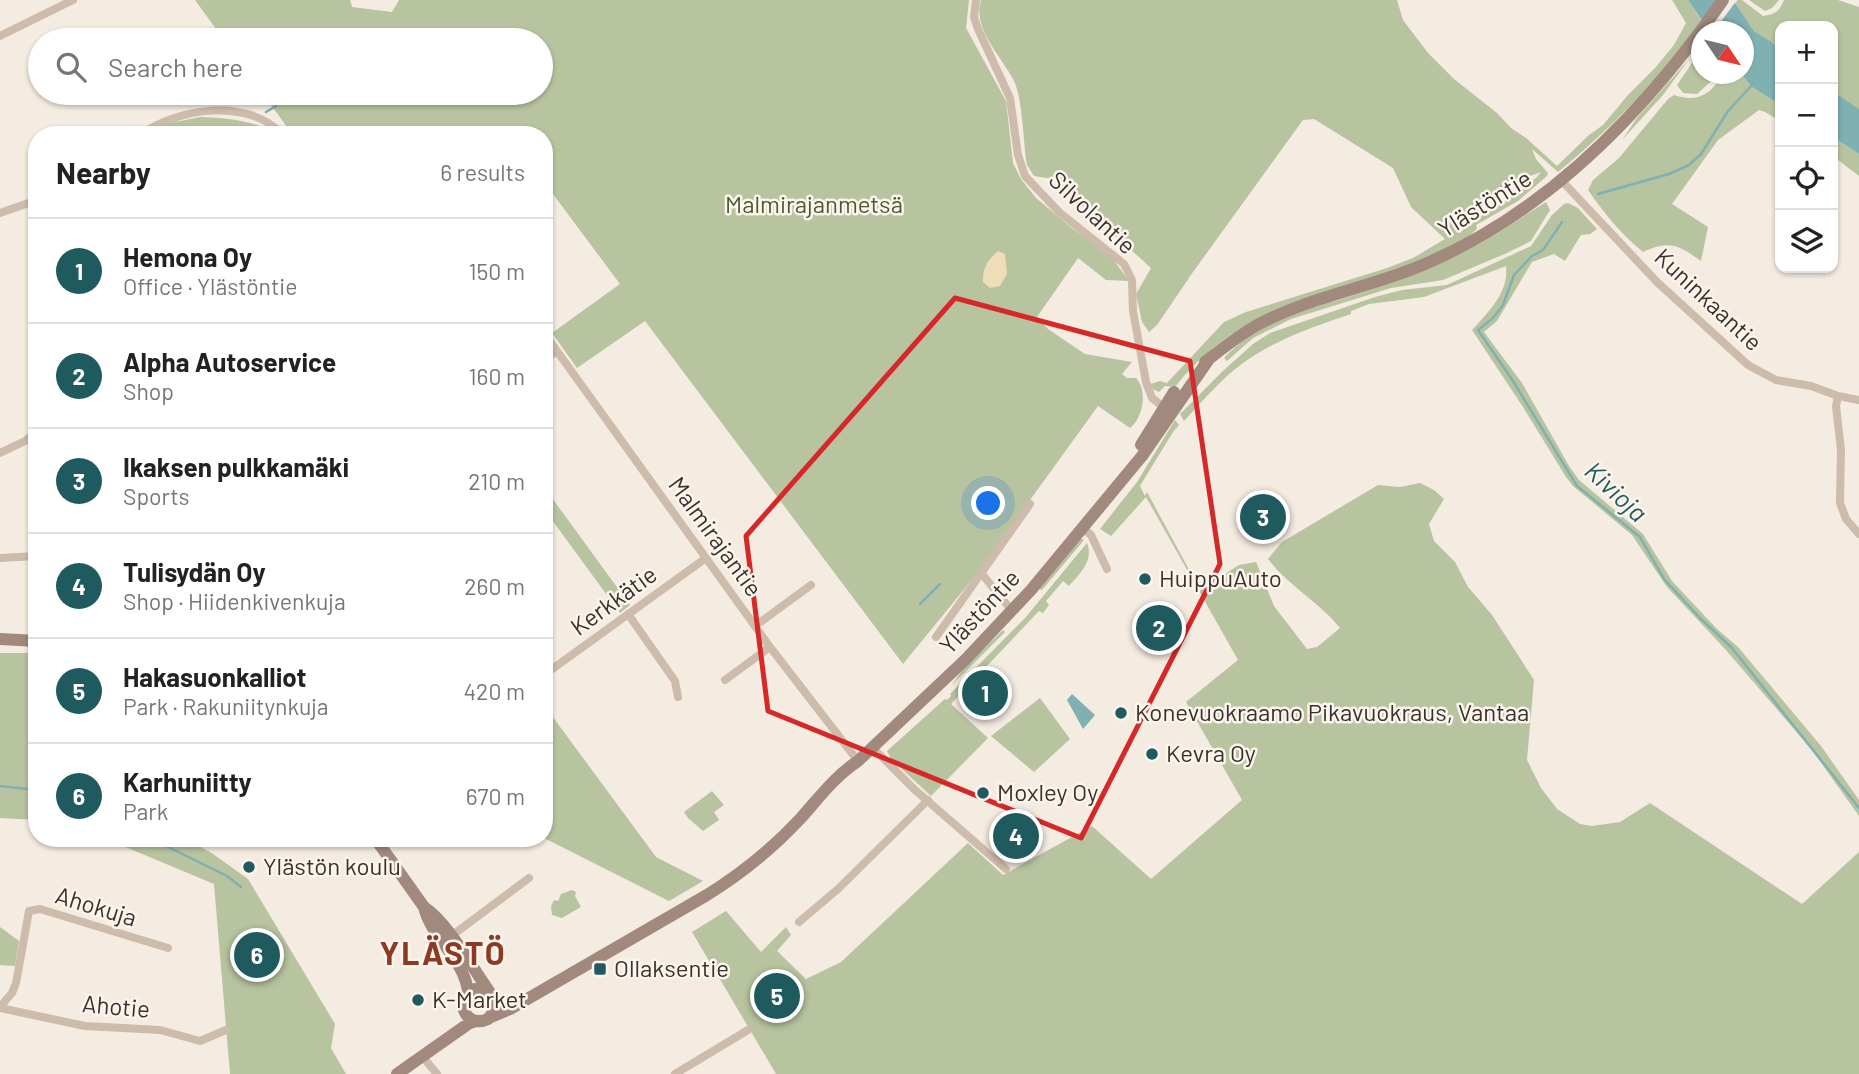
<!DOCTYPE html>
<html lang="en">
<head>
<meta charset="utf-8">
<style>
	body { margin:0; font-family:Barlow,sans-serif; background:#f2f2f2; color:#222 }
	.controls { position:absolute; right:21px; top:21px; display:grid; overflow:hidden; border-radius:14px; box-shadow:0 2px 5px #0004 }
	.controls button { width:63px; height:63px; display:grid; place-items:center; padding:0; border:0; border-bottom:2px solid #e0e0e0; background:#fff; color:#222; font:35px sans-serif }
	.compass { position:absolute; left:1691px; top:21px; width:63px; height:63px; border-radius:50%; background:#fff; box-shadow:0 2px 5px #0004; rotate:125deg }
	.you { position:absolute; left:989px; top:504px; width:24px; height:24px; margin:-18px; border:5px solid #fff; border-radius:50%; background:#1a73e8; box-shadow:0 0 0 10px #1a73e833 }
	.badge { display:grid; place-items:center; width:46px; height:46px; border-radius:50%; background:#1f5a5e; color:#fff; font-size:23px; font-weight:700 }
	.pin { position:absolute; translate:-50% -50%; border:4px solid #fff; box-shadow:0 2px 7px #0006 }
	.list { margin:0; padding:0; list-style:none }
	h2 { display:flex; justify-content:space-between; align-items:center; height:91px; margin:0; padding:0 28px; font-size:30px }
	h2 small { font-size:23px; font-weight:400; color:#767676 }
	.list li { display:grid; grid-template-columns:46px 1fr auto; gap:21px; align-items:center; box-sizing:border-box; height:105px; padding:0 28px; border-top:2px solid #e0e0e0 }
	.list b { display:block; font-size:26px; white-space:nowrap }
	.list p { margin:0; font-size:23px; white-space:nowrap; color:#767676 }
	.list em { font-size:23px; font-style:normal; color:#767676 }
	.icon { flex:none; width:38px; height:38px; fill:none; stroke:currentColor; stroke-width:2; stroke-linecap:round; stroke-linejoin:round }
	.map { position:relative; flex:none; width:1859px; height:1074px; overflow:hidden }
	.search { position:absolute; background:#fff; box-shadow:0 2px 5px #0004; left:28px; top:28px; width:525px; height:77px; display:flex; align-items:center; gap:18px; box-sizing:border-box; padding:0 24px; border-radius:38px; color:#767676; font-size:26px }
	.panel { position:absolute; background:#fff; box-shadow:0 2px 5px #0004; left:28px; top:126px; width:525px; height:721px; border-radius:28px }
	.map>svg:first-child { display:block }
	.green { fill:#b8c4a0; fill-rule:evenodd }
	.sand { fill:#efdcb8 }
	.water { fill:#7fb0b2 }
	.pier { fill:#f4ebe1 }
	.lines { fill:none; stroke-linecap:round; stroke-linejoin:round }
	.stream { stroke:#7fb0b2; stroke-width:2.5 }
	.street { stroke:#cdbbac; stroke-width:8 }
	.secondary { stroke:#a18a7d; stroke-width:12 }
	.marked { fill:none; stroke:#d62828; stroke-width:5; stroke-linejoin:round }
	.poi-dot { fill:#1f5a5e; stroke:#fbf5ee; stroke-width:2.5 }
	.labels { text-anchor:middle; stroke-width:5; stroke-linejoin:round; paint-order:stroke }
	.street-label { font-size:24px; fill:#3b302b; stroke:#fbf5ee }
	.park-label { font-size:24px; fill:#4a5a2e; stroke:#fbf5ee }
	.poi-label { font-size:24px; fill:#3b302b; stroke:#fbf5ee; text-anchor:start }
	.water-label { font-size:26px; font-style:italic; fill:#1f5a5e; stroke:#fbf5ee }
	.district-label { font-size:32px; font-weight:bold; letter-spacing:2px; fill:#8c3b22; stroke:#fbf5ee }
</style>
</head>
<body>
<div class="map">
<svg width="1859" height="1074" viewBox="0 0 1859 1074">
	<rect width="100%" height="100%" fill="#f4ebe1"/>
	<path class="green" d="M195,0H350L352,7L392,12L399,0H969L966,28L1006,101L1013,163L1021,179L1036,198L1073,229L1110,255L1129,281L1106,280L1078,258L1037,317L1048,329L1085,354L1132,362L1122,374L1127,378H1136C1148,391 1143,418 1130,428L1098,406L975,576L903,664L645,321L577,368L552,333L620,284L544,182V135H293L262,93H541V40H224Z
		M981,0H1397L1403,20L1428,53L1454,79L1497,113L1511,128L1526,138L1557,166L1589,135L1603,125L1628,95L1655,68L1674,45L1686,23L1672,0H1688L1701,20C1666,74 1608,131 1558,172L1532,149L1536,159L1548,173L1547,176L1518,201L1476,225L1477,229L1463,241L1417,262L1259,318C1226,335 1197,358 1175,387L1165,386L1159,392L1151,388L1150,384L1160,381L1167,383L1224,322L1246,312L1387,268L1413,258L1445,239L1411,207L1393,168L1314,119L1303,120L1193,272L1157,325L1149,332L1142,322L1136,294L1151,268L1053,179L1034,176L1027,165C1023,143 1023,97 1013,79C1001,56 972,28 981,0ZM1541,172L1537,177L1500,205L1473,219L1460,233L1453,224L1508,184Z
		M1738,0H1742L1763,16C1774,15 1780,11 1784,0H1838L1859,7V109L1833,91V26H1780V52L1772,42L1754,31L1735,3Z
		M1749,0H1779L1772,8L1765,11Z
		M1701,50L1702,74H1717V76L1697,94L1683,93L1677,85Z
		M1690,58L1663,95L1622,140L1637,118Z
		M1722,74H1741L1752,87L1780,105V121L1765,112L1759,110L1718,140L1672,204L1708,227L1701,261C1678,245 1670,240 1643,252C1622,235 1603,212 1588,190L1593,180L1619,158L1668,99L1674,95C1696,103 1712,95 1722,74Z
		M200,117C228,118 254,120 278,135H151L170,123Z
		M1833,137L1859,154V176L1833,156Z
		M1546,202L1550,210L1531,241L1507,253L1443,280L1391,288L1291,319L1253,338L1227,361L1224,358C1266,313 1329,306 1384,285C1412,274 1441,263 1468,250C1495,236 1520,218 1546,202Z
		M1568,203L1578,208L1597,229L1590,234L1581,235L1565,261L1554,254L1532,262L1497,321L1484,332L1522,383L1569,466L1579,480L1643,534L1672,581L1716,628L1738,647L1821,746L1859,800V816L1812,750L1725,649L1667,587L1632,535L1573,486L1566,477L1523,407L1472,330C1488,312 1509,293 1506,266L1424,297L1369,304L1351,311V314C1310,328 1268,342 1234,370C1216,385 1200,404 1184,421L1180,414L1224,370L1253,344L1270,333L1375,297L1402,290L1447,285L1531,246L1552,215L1564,204Z
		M37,277V424L29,432L35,278Z
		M1175,420L1179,425L1173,432L1140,486L1145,496L1147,492L1200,590L1239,565L1256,562L1274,606L1307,649L1317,647L1340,628C1319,602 1288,586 1268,559L1282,542L1378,485L1400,487L1420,483L1434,490L1444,499L1429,524L1434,541L1455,562L1468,587L1492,615L1534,680L1527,760L1541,788L1557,809L1580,824L1592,826L1620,822L1650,803L1802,904L1859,852V1074H776L692,932L726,911L761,952L786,927L791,935L777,951L806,979L841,962L968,843L1003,875L1092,826L1151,879L1242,800L1186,702L1238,660L1146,497L1111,536L1100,529L1137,482Z
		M544,487L630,605L620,613L544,509Z
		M1080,538L1084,540L1042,590L1039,589Z
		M1087,543C1094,561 1080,573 1069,586L1063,581L1046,601L1049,605L1043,613L1039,611L951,704L988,738L931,796L891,759L887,751L945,699L947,700L951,696L950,694L1025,618Z
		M1003,630L1005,632L951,686L963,669Z
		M0,653H37V759L33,767L32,776H37V820L0,818Z
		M1040,698L1070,739L1034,772L991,736Z
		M544,705L656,857L703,881L669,901L544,838Z
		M712,791L724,805L714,812L719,820L703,831L688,818L684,812Z
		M104,838H185L213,854L248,879L335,1024L331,1048L346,1074H230L214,884Z
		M572,890L576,892L575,896L581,907L562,918L552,915L551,906L554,900L558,901L561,894Z
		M0,927L19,941L15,966L0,965Z"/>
	<path class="sand" d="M998,251L1005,254L1007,274L1000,286L990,288L983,282C982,269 988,259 998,251Z"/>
	<path class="water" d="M1688,0H1733L1754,31L1772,42L1780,52V105L1752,87L1741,74H1744V32L1709,31Z
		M1833,91L1859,109V154L1833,137Z
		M1072,694L1095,715L1083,729L1067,700Z"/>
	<path class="pier" d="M1716,0H1737L1714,31L1705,32Z"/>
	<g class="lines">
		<path class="stream" d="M266,112L276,106
			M1598,194L1669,174L1689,165L1701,154L1728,111L1753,84
			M1562,222L1543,250L1532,256L1514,275L1503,305L1493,318L1478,330L1513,381L1577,486L1640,537L1664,579L1700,618L1732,648L1859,808
			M920,604L940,584
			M0,786L36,790
			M150,838L227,876L241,887"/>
		<path class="street" d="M976,0L974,17L978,29L1010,98L1018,155L1025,176L1059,212L1124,264L1132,280L1133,311L1146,382L1152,398L1165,408
			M0,36L73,0
			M140,135C178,108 248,97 283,135
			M1561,180L1657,282L1748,365L1776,380L1811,386L1838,396L1859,400
			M0,213L37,200
			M544,333L770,647L858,761
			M544,360L557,351
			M1838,396L1836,406L1841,450L1840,503L1846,519L1859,534
			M0,453L25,441L37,431
			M1082,528L1091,535L1107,569
			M0,558L37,556
			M982,574L1012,611
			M628,614L675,681L678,697
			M755,626L811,585
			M936,637L1030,504
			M544,675L706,558
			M725,680L770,647
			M873,748L915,790L1006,869
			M799,922L838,889L928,800
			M450,937L529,878
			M0,1007L12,993L16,983L29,911L40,909L168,948
			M0,1008L85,1026L160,1030L200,1041L226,1030
			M423,1057L437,1074
			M675,1074L748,1030"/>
		<path class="secondary" d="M1205,362C1223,348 1240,334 1261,323C1313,296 1372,287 1425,264C1549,211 1647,109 1723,0
			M1141,445L1174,392
			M0,639L37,641
			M375,838L424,907C449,923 475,973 494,998L495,1010L488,1019C477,1024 466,1020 463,1007L466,995L475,989L489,992
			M424,907C431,938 466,961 468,993
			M491,1017L510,1009L707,895C741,874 772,849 800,819C819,798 834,777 858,761L966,659L1031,590L1142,456L1209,359
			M397,1074L468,1024L476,1021"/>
	</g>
	<path class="marked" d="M955,298L1190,361L1220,564L1081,838L768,711L746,536Z"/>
	<g class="poi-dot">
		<circle cx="1145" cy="579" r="7"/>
		<circle cx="1121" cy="713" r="7"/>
		<circle cx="1152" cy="754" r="7"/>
		<circle cx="983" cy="793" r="7"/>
		<circle cx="249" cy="867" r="7"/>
		<rect x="593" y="962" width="14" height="14" rx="3.5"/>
		<circle cx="418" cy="1000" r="7"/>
	</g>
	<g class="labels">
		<g class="street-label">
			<text transform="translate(1485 204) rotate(-32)" y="8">Ylästöntie</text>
			<text transform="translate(1092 213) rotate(43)" y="8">Silvolantie</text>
			<text transform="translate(1708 300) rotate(43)" y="8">Kuninkaantie</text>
			<text transform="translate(715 537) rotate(54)" y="8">Malmirajantie</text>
			<text transform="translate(614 601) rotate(-36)" y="8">Kerkkätie</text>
			<text transform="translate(980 612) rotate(-47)" y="8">Ylästöntie</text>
			<text transform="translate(96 907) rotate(17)" y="8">Ahokuja</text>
			<text transform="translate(116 1007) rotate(5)" y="8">Ahotie</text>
		</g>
		<g class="park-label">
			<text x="814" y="213">Malmirajanmetsä</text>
		</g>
		<g class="poi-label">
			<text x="1159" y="587">HuippuAuto</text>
			<text x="1135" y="721">Konevuokraamo Pikavuokraus, Vantaa</text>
			<text x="1166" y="762">Kevra Oy</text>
			<text x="997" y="801">Moxley Oy</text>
			<text x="263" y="875">Ylästön koulu</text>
			<text x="614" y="977">Ollaksentie</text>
			<text x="432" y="1008">K-Market</text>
		</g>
		<g class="water-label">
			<text transform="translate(1616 492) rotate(43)" y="9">Kivioja</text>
		</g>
		<g class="district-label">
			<text x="443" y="965">YLÄSTÖ</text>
		</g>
	</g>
</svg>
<div class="controls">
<button>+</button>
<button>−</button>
<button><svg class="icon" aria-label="locate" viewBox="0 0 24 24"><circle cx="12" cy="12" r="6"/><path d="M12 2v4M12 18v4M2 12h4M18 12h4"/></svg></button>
<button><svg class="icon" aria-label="layers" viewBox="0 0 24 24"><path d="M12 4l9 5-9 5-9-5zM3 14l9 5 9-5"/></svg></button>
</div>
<svg class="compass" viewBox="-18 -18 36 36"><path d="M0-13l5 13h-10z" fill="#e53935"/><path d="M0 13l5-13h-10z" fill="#767676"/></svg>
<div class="you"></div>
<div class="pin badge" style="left:985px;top:693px">1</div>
<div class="pin badge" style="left:1159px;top:628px">2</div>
<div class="pin badge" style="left:1263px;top:517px">3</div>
<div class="pin badge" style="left:1016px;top:836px">4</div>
<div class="pin badge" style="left:777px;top:996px">5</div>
<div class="pin badge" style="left:257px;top:955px">6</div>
<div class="search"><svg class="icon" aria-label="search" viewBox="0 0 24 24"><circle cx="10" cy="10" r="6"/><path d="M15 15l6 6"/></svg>Search here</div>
<section class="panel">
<h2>Nearby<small>6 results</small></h2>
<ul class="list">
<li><span class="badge">1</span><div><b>Hemona Oy</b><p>Office · Ylästöntie</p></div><em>150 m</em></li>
<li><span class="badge">2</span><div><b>Alpha Autoservice</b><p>Shop</p></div><em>160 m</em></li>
<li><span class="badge">3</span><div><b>Ikaksen pulkkamäki</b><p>Sports</p></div><em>210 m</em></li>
<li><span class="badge">4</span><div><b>Tulisydän Oy</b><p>Shop · Hiidenkivenkuja</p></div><em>260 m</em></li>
<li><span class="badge">5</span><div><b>Hakasuonkalliot</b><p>Park · Rakuniitynkuja</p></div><em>420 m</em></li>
<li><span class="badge">6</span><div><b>Karhuniitty</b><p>Park</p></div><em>670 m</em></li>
</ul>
</section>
</div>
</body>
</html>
